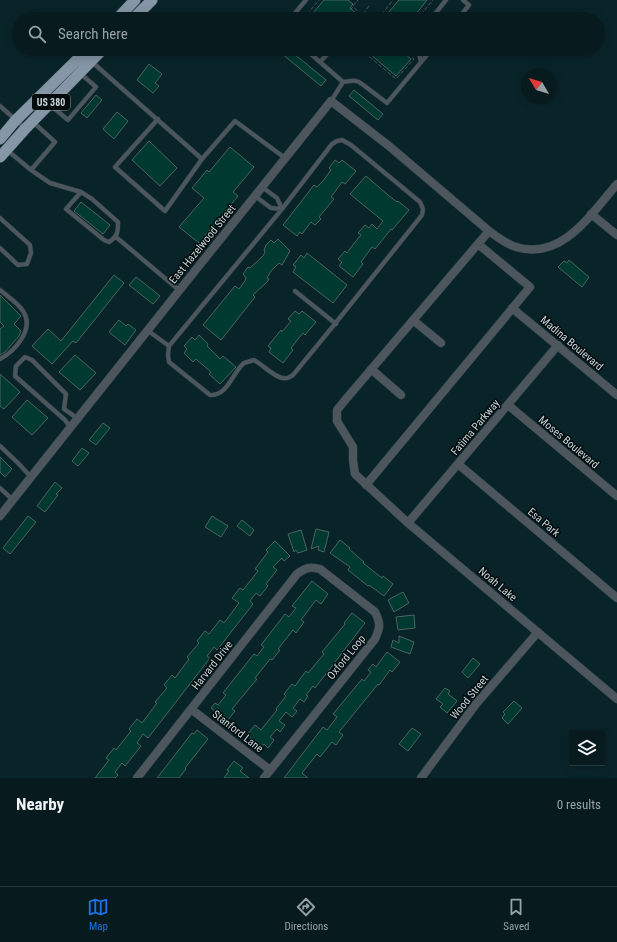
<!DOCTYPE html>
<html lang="en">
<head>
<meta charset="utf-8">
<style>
	body { margin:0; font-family:"Roboto Condensed",sans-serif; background:#15282c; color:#f1f3f6 }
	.controls { position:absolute; right:12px; bottom:12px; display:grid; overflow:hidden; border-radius:0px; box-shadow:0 2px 10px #0003 }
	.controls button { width:36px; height:36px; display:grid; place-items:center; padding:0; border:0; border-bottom:1px solid #28393d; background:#071b1f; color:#f1f3f6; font:20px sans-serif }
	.compass { position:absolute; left:521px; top:68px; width:36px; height:36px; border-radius:50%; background:#071b1f; box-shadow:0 2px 10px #0003; rotate:308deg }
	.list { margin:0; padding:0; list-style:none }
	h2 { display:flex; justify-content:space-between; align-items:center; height:52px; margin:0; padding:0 16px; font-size:17px }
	h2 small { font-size:13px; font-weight:400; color:#98a1a4 }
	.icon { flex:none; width:22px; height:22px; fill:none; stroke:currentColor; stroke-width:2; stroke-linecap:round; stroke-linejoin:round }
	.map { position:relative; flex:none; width:617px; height:778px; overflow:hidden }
	.search { position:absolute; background:#071b1f; box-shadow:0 2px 10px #0003; left:12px; right:12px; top:12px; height:44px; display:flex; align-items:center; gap:10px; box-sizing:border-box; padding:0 14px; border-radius:22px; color:#98a1a4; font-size:15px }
	.sheet { height:108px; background:#071b1f }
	nav { display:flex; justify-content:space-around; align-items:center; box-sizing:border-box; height:56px; border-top:1px solid #28393d; background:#071b1f; font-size:11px; color:#98a1a4 }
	nav a { display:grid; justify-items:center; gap:2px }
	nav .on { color:#1a73e8 }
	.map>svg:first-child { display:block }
	.building { fill:#003930; stroke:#4a655e }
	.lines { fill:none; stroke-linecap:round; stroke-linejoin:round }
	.service-casing { stroke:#274045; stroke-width:5 }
	.minor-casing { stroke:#274045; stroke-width:9 }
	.trunk-casing { stroke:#274045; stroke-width:12 }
	.path { stroke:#445b5f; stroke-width:1; stroke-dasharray:4 2; stroke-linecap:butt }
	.service { stroke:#4e565d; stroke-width:4 }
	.minor { stroke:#4e565d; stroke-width:8 }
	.trunk { stroke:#8596a6; stroke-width:11 }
	.labels { text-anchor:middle; stroke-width:3; stroke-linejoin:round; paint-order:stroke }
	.shield { fill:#030b0d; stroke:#8c989b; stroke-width:1 }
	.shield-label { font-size:10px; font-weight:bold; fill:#c6d5d8 }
	.street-label { font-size:11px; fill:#c6d5d8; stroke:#030b0d }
</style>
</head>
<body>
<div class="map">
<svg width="617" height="778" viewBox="0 0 617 778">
	<rect width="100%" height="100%" fill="#092429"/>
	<path class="building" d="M324,0H348L353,4L350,8L363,19H308Z
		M399,0H427L412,19H383Z
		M276,49H288L326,80L321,86Z
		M364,49H399L411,59L396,76Z
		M149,64L162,74L155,83L159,86L153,93L137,80Z
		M354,90L383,114L378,120L349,96Z
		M96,95L102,100L87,118L81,113Z
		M117,112L128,121L114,139L103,129Z
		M149,141L177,168L160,186L132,160Z
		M230,147L254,167L233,192L238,196L199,243L179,227L204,198L192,188L207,170L209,172Z
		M335,160L339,163L342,160L356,171L345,184L342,182L331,197L334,199L319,217L321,219L315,225L311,222L302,234L300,232L297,236L283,225L314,185L317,187L323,181L331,170L329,168Z
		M366,176L388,195L397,202L398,201L409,210L392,230L391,229L375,249L372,247L361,262L363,264L353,277L339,266L342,262L338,259L345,251L347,253L355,242L361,235L358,233L365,225L369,228L372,224L377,229L383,221L350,194Z
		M81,202L110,225L103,234L74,211Z
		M278,239L290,251L282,265L279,263L271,271L267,278L269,279L267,282L253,295L255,297L221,340L203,325L235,286L239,289L245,281L246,278L243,274L248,267L250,268L263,256L265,252L264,250L266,245L271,240L274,243Z
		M307,253L347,285L333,303L293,272L296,267L293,265L301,255L304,258Z
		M569,260L589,277L582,287L558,267L564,261L567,263Z
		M114,275L124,283L76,343L73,341L52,364L32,346L48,329L61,341Z
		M136,277L160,296L153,304L129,285Z
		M0,295L21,316L14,324L21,331L19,336L5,352L0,355V329L4,326L0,322Z
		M295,311L299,314L302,311L316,322L305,335L303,333L298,339L291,348L293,350L283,363L269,352L271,348L268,346L281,330L282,332L291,321L288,319Z
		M119,320L126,326L128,324L136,330L125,345L109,332Z
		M199,335L208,344L207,346L220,359L223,356L236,367L220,384L209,374L211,372L196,359L193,362L184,353L187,349L184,346L192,337L195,340Z
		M75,355L96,373L80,390L59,372Z
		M0,374L20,392L4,409L0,406Z
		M27,400L48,418L32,435L12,417Z
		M103,423L110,428L96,445L89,440Z
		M82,448L89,453L78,466L72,461Z
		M0,457L12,469L5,477L0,472Z
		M55,482L62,488L56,494L58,495L45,512L37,506Z
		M28,516L36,522L10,554L3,548Z
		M212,516L228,526L221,537L205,527Z
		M242,520L254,530L250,536L237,526Z
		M316,529L329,532L324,552L318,550L319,546L311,549Z
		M301,530L307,550L298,553L296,550L294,552L288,534Z
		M340,540L350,548L349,549L364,562L363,563L382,578L383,576L393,584L384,596L369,585L368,586L348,570L350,567L330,553Z
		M275,541L290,556L284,561L282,558L273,567L277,570L266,584L268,586L260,596L256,593L250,601L253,604L217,650L214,647L207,656L210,658L148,738L143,734L137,743L141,746L125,766L122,763L115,772L118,775L115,778H95L109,760L106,758L114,748L116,750L131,731L129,729L137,719L142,723L157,703L155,702L167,688L164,685L172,675L175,678L189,659L187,657L199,643L197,641L205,631L209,634L220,620L224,623L239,603L232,598L240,588L243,590L258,571L255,569L268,552L266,550Z
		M312,581L328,594L321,604L316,600L301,620L304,622L296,633L293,630L278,649L280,650L272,660L270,659L255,678L257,679L232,709L235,711L227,721L211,708L215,703L218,705L226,695L223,693L254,654L257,656L264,647L261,645L285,614L289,617L296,608L292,606Z
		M403,592L409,603L394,612L388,600Z
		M352,613L365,623L315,688L313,686L306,695L308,696L304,702L300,699L293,708L297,711L292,717L286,712L279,721L285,725L280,732L277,729L270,737L274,740L268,748L264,744L262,747L247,735L255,725L261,730L277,710L276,709L286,696L284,694L292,684L295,686L306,671L308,673L324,654L322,652L345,624L344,623Z
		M414,615L415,628L398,630L396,617Z
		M399,636L414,642L410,654L391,647L393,640L399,643Z
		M387,652L400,662L392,672L390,670L379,685L378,684L339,732L343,735L336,745L332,742L320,757L317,754L302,773L308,778H284L323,727L327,730L331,725L337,717L333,714L362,679L364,681L371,672L368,670L373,664L376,667Z
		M473,658L480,664L468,678L462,672Z
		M445,688L450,691L448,694L457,701L447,713L440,707L443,704L436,699Z
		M514,701L522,708L508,724L502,718L505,714L503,712Z
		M412,728L421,734L408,751L399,744Z
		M197,730L208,739L185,768L186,769L179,778H157L192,733L194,734Z
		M234,761L243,768L240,771L249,778H224L229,771L227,770Z"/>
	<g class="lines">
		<g class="service-casing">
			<path id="service" d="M290,19L306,0
				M431,19L446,0
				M458,19L469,5L463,0
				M305,49L343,82
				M418,49L421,62
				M92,62L202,159L235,121L285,158
				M320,62L332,49
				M41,96L49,104L68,120L96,87L81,74
				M331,101L343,82C351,81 356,79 362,84L387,103L432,49
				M0,106L25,128
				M158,119L115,167L165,211L202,159
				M342,140L351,145L420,202L423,209L422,215L334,325L293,375C291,376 289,378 287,378C278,381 262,364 254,360C251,361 247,362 244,363C232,373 228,396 210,395L169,362L168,355L169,346L282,209L332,144L337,141Z
				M7,150L31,170L55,142L33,122
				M31,170L50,183L81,192L92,199L118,222C118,232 118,236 109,242L104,240L66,209L81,192
				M255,196L271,208L282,209L277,198L262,187
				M0,218L30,245L31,253L27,264L18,265L0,248
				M116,237L179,290
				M0,290C7,296 18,303 23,311C35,329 15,351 0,359
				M295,291L336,324
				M147,330L169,346
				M70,427L65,420L15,376L16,366L25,357L32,360L66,394L64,409L77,418
				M0,446L18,463L31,477
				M0,488L13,500"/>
		</g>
		<g class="minor-casing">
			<path id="minor" d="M591,214L617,235
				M489,231L346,399L337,410V421L353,447V461L355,474L408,523L617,699
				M512,308L617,395
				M413,320L441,343
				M371,369L401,395
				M508,405L617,496
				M458,464L617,598
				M366,485L530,287L478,244
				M0,516L194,272L331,101L389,146L489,231C497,237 506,244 516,247C562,261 591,214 617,184
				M408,523L558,345
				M191,709L270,770
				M137,778L297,574C305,568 310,566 320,569L375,612C381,624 380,628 375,639L264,778
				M421,778L476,704L538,632"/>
		</g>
		<g class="trunk-casing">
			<path id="trunk" d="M117,19L135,0
				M133,19L152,0
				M0,139L15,121L88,49
				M0,157L25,129L103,49"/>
		</g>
		<path class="path" d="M353,6L358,0
			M363,14L369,6
			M303,19L319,0
			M342,19L353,7L368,19
			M378,19L393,0
			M417,19L433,0
			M360,49L396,79L414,59L404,49"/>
		<use href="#service" class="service"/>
		<use href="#minor" class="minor"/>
		<use href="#trunk" class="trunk"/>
	</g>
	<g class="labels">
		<rect class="shield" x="32" y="94" width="38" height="16" rx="3"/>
		<g class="shield-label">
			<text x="51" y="106">US 380</text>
		</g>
		<g class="street-label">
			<text transform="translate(202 244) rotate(-51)" y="4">East Hazelwood Street</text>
			<text transform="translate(572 343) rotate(40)" y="4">Madina Boulevard</text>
			<text transform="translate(475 427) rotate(-50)" y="4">Fatima Parkway</text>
			<text transform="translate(569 442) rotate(40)" y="4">Moses Boulevard</text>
			<text transform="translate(544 522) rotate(40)" y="4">Esa Park</text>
			<text transform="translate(498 584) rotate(40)" y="4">Noah Lake</text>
			<text transform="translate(346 657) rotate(-51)" y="4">Oxford Loop</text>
			<text transform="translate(212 665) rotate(-52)" y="4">Harvard Drive</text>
			<text transform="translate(469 697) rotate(-51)" y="4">Wood Street</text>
			<text transform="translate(238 731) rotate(38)" y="4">Stanford Lane</text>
		</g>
	</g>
</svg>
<div class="controls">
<button><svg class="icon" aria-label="layers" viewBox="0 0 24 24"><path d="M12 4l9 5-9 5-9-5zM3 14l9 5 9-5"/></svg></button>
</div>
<svg class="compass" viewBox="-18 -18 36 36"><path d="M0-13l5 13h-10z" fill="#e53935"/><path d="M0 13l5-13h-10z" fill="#98a1a4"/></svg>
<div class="search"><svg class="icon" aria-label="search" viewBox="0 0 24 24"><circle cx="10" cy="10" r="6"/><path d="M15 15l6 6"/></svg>Search here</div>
</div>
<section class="sheet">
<h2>Nearby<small>0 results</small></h2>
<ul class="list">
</ul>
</section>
<nav>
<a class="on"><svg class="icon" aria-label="map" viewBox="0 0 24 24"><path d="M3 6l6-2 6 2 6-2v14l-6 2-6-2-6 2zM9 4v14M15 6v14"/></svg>Map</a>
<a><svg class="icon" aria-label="directions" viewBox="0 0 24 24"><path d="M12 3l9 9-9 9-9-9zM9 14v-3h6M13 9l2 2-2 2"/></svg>Directions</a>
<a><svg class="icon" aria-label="saved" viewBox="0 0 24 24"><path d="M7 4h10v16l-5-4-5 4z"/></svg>Saved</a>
</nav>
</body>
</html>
